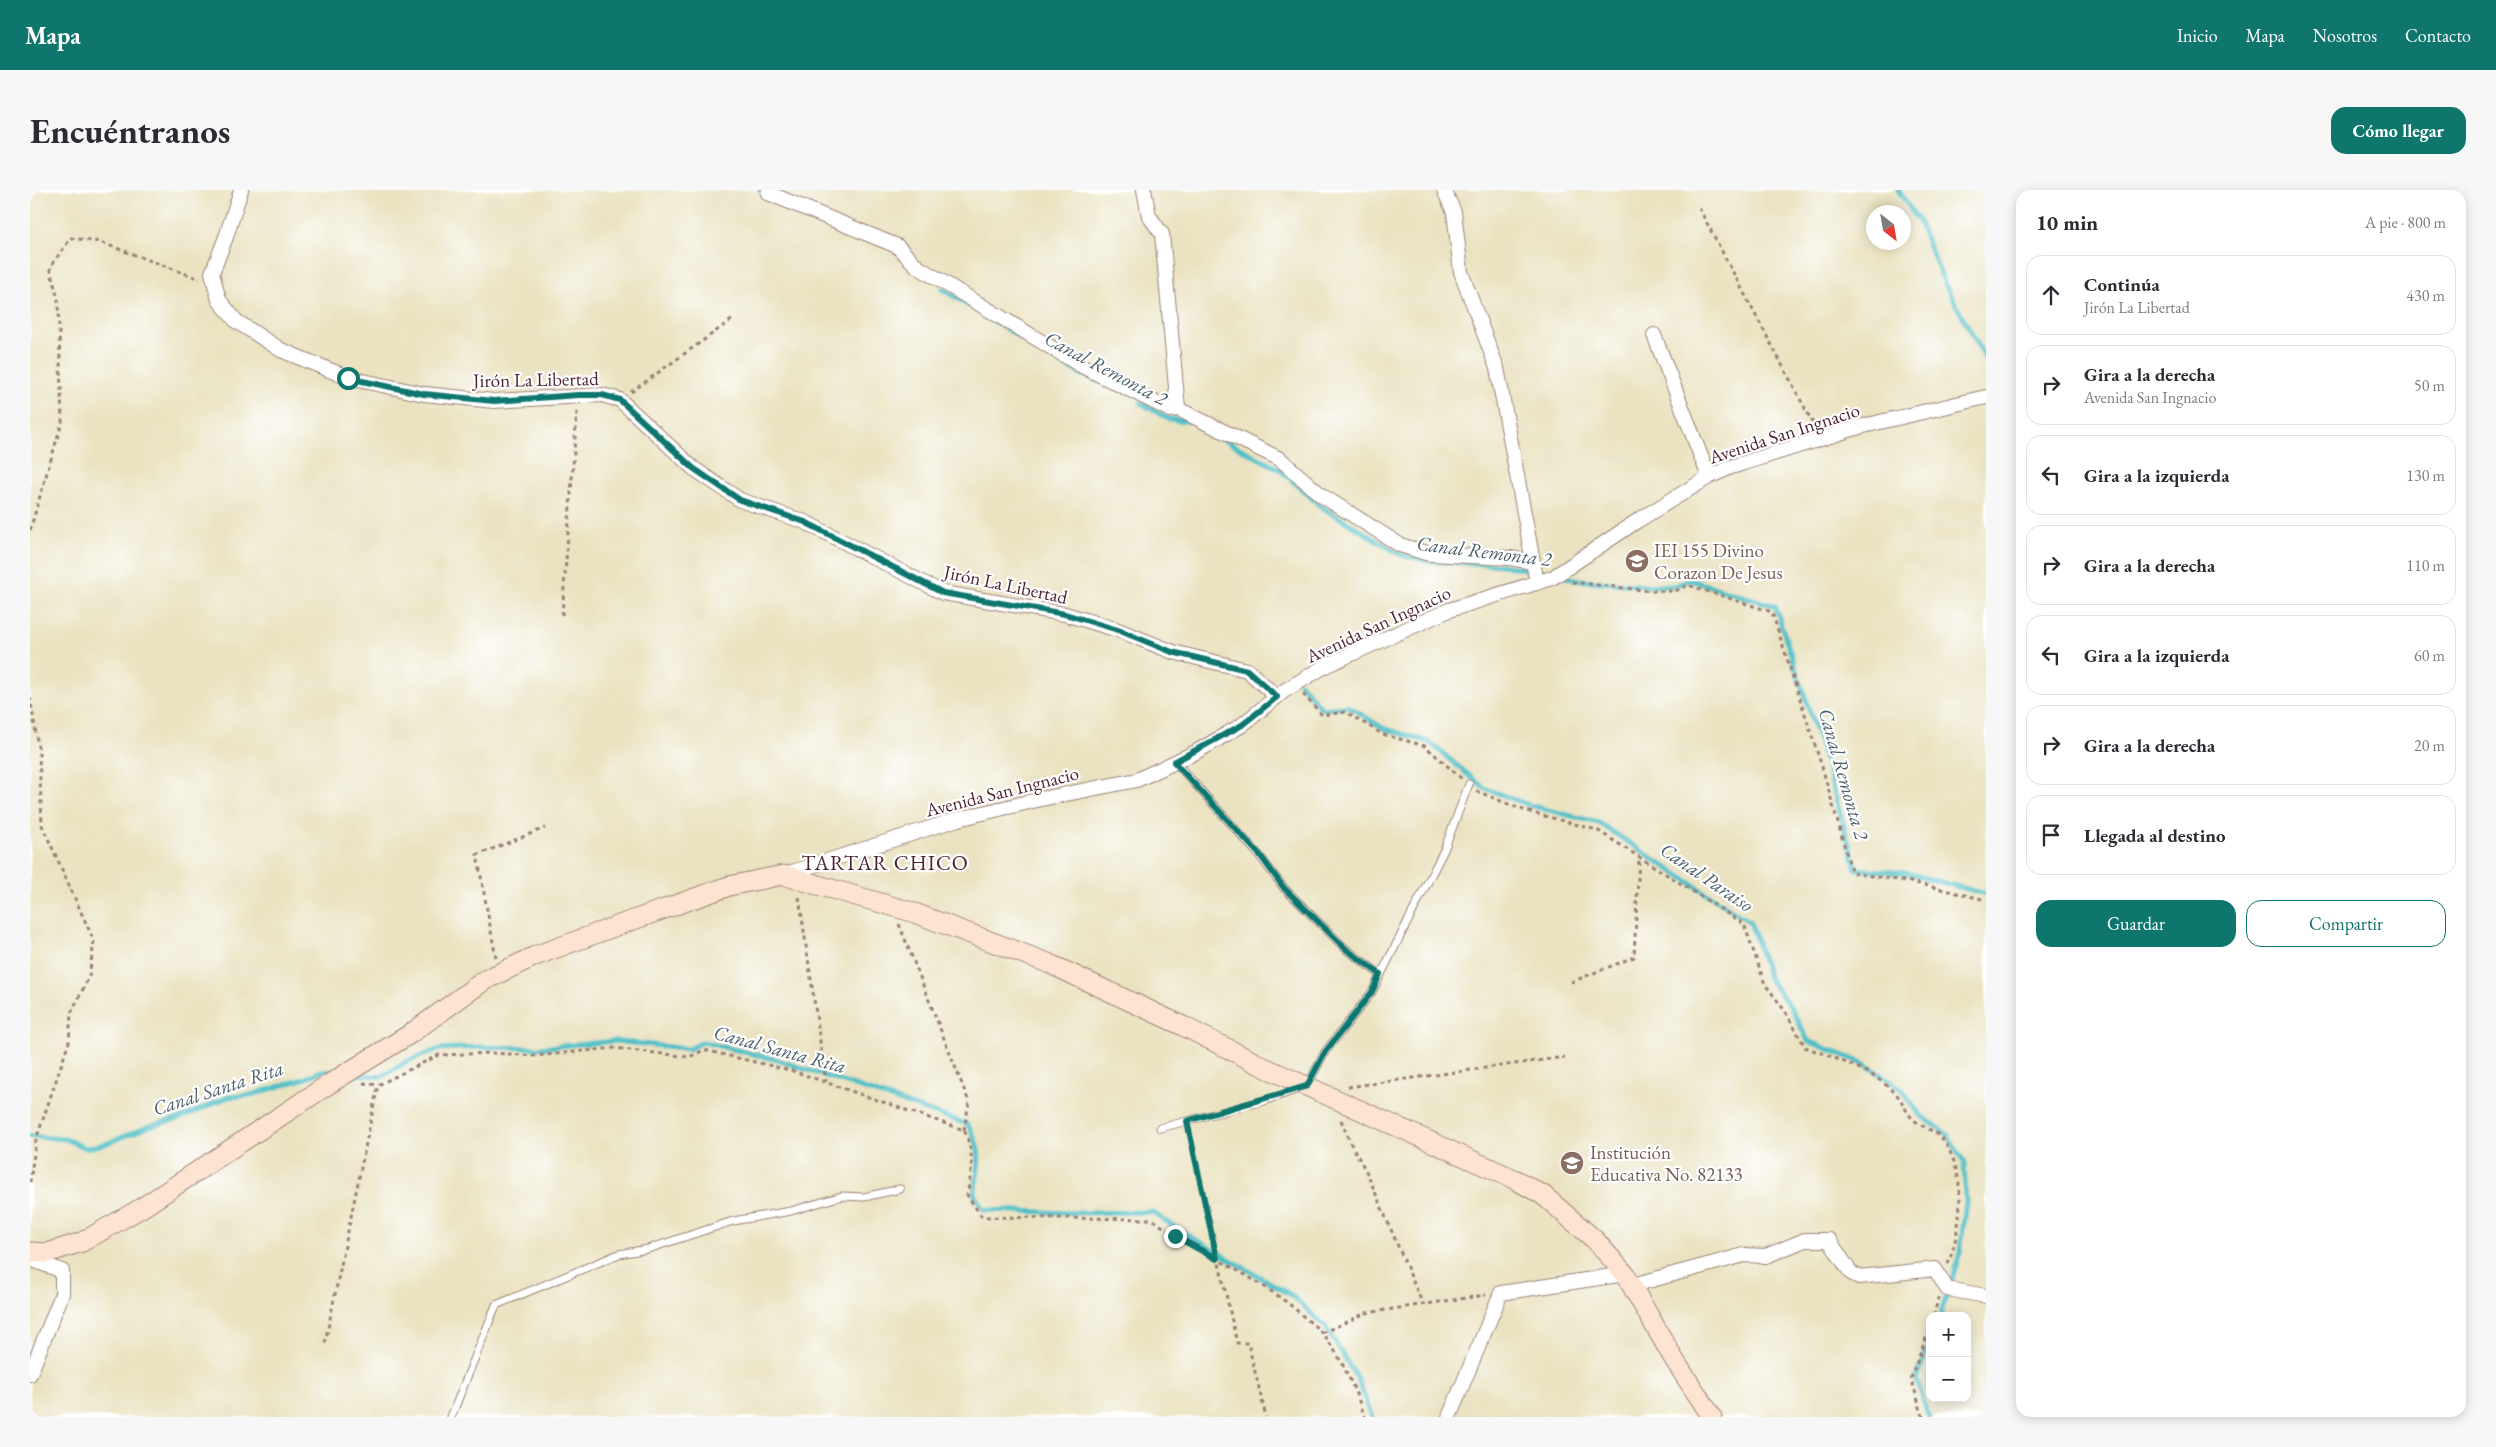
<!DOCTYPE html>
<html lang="es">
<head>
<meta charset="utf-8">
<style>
	body { margin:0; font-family:"EB Garamond",serif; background:#f7f7f7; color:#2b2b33 }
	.controls { position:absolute; right:15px; bottom:15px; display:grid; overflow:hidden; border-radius:10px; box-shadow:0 2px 12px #0003 }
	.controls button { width:45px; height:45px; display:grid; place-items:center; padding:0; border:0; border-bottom:1px solid #e1e1e2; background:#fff; color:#2b2b33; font:25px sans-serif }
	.compass { position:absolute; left:1836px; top:15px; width:45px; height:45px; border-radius:50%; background:#fff; box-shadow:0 2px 12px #0003; rotate:149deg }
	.stop { position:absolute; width:15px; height:15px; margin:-11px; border:4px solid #0f766e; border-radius:50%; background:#fff }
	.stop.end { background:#0f766e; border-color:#fff; box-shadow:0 1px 5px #0008 }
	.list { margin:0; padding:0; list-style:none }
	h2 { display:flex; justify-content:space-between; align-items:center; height:65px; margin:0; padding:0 20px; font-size:21px }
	h2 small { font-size:16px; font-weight:400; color:#7c7c81 }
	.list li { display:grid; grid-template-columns:32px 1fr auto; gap:15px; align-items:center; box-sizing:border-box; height:80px; margin:0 10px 10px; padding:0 10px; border:1px solid #e1e1e2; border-radius:15px }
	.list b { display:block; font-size:19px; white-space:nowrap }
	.list p { margin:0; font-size:16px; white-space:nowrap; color:#7c7c81 }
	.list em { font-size:16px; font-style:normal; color:#7c7c81 }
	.actions { display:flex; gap:10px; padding:15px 20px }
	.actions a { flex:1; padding:11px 0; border:1px solid #0f766e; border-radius:15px; text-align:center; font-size:18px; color:#0f766e }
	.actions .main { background:#0f766e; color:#fff }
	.icon { flex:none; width:28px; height:28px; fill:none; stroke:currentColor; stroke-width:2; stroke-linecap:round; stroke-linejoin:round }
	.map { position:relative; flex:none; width:1956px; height:1227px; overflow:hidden; border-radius:15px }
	header { display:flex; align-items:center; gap:30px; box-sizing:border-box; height:70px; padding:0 25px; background:#0f766e; color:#fff }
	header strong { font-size:24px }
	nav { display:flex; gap:28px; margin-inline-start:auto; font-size:18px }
	.intro { display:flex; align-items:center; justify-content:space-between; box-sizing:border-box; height:120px; padding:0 30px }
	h1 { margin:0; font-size:35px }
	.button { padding:12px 22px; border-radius:15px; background:#0f766e; color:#fff; font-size:18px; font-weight:700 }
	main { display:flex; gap:30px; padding:0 30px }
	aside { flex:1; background:#fff; border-radius:15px; box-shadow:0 2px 12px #0003 }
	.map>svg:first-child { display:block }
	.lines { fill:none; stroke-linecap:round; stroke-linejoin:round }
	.stream { stroke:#51bfc7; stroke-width:5 }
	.lane-casing { stroke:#9a8076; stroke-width:9 }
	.street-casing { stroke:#9a8076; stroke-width:16 }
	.secondary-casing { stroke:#9a8076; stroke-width:21 }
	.path { stroke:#9a8076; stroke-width:3; stroke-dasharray:4 4; stroke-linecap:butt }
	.lane { stroke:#fff; stroke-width:7 }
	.street { stroke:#fff; stroke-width:14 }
	.secondary { stroke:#fde4d1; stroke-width:19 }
	.route { stroke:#0f766e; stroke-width:6 }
	.labels { text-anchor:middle; stroke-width:4.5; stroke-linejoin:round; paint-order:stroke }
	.street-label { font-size:19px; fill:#4a1f2b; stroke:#fff }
	.education-label { font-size:19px; fill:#785e54; stroke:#fff; text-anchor:start }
	.water-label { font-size:20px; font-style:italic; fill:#4d5f69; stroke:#fff }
	.quarter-label { font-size:21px; letter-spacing:1px; fill:#4a1f2b; stroke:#fff }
</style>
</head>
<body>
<header>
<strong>Mapa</strong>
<nav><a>Inicio</a><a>Mapa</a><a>Nosotros</a><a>Contacto</a></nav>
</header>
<div class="intro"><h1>Encuéntranos</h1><a class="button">Cómo llegar</a></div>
<main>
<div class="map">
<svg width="1956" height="1227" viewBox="0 0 1956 1227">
	<rect width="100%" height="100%" fill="#fff"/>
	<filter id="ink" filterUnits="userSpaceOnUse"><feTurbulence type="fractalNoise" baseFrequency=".02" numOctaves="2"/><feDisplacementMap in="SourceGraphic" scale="10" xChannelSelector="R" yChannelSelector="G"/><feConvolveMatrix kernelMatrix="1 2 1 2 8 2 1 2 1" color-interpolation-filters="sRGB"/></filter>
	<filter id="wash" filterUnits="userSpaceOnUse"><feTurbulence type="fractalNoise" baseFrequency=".0096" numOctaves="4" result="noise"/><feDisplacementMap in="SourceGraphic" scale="20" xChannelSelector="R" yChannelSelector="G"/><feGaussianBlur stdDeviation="1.12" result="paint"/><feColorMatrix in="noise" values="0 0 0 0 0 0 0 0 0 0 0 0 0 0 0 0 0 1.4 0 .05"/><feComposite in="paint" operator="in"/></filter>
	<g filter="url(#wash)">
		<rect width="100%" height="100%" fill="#eae2c0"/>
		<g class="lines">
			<path class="stream" d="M730,0L735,8
				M1868,0L1888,30L1915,94L1956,170
				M912,99L1048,183L1070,192
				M1111,213L1139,229L1158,231
				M1170,237L1249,279L1290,316L1371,365L1398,371L1472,375L1522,384
				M1530,386L1556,391L1619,396H1644L1660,390L1745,416L1790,553L1826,679L1877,683L1956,704
				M1270,493L1292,519L1318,516L1353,538L1399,552L1454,598L1499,615L1569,633L1720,732L1740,790L1761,818L1778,851L1835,874L1872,899L1889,924L1918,945L1934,973L1936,1011L1930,1063L1910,1126
				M326,884L351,887L378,871L409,859L449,857L508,858L585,851L659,859L673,852L748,870L937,934C954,959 949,976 944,1004L954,1020L1043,1023L1122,1022L1149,1040L1261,1105L1295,1136L1328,1190L1342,1227
				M0,946L35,949L56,958L75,954L120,936L151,928L198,907L221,905L276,888L291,881L305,882
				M1899,1227L1886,1189L1900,1153"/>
		</g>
	</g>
	<g filter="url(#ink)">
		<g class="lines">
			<g class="lane-casing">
				<path id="lane" d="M1145,572L1229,665L1254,698L1317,760L1350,784
					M1130,938L1234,911L1277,896L1295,862L1342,802L1414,660L1439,594
					M421,1227L466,1115L589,1064L618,1059L703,1031L761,1021L812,1006L834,1007L870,999"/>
			</g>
			<g class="street-casing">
				<path id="street" d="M211,0L196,47L182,83L189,110L206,131L251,160L319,188L394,204L464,211L572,205L590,210L663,278L710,310L775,332L913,403L1035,424L1088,440L1143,462L1217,480L1247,507
					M1114,0L1119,26L1132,44L1148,219
					M1414,0L1424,22L1431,82L1467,178L1507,393
					M738,3L867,56L888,77L1050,175L1140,220L1148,219L1250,269L1291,305L1370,355L1399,364L1480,368L1503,372
					M1624,145L1679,287
					M753,685L928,629L1011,609L1107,590L1166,562L1212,535L1254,501L1297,475L1419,420L1522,388L1607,331L1679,287L1701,277L1829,237L1956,207
					M0,1069L32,1081V1104L0,1184
					M1603,1095L1714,1065L1736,1066L1775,1050H1799L1821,1083L1829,1087L1905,1079L1917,1099L1956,1106
					M1419,1227L1471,1103L1595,1084"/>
			</g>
			<g class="secondary-casing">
				<path id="secondary" d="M0,1062L17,1063L52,1052L113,1017L299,894L380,844L455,790L505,766L592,734L699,696L753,685L882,722L1018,773L1153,836L1236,878L1484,989L1513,1005L1565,1050L1595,1084L1645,1171L1682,1227"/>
			</g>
			<path class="path" d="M1669,18L1785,237
				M601,202L703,129
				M0,340L32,232L28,110L20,77L41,48L70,52L170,89
				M1542,392L1621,401H1645L1658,395L1742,422L1793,580L1822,683L1881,692L1956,710
				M532,425L547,221
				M1273,504L1292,525L1316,522L1352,544L1395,556L1432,589
				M0,507L9,563L12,635L64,751L59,787L41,823L39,852L6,950L0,992
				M1446,601L1496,621L1567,640L1714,734L1735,794L1755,821L1775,857C1806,869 1842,879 1866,904C1873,911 1876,923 1883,929C1892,938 1908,941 1914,951C1937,985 1932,1037 1918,1074
				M769,707L796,892
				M869,734L939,912L934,940
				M466,768L447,665L515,638
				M1541,792L1604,767L1609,668
				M333,893L348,895L409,865L464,863L505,866L584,858L659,867L674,860L763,881L934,940C945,964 942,980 937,1005L952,1027L1122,1029C1170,1065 1228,1085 1272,1125C1278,1131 1286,1136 1292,1143C1312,1167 1324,1198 1335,1227
				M1318,897L1535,867
				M1311,930L1320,952L1337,983L1393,1115
				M1159,941L1207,1153H1218L1236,1227
				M1904,1126L1908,1108
				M1292,1143L1336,1123L1456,1105
				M295,1153L348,895
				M1893,1227L1881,1188L1900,1138"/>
			<use href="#lane" class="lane"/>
			<use href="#street" class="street"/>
			<use href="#secondary" class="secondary"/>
		</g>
	</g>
	<g class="lines" filter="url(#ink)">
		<path class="route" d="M318,188L394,204L464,211L548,205H572L590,210L663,278L710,310L775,332L913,403L1035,424L1088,440L1142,462L1217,480L1247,507L1212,535L1144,572L1230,665L1254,698L1317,760L1350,784L1342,802L1295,862L1277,896L1157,931L1187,1069L1145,1046"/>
	</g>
	<defs>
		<g id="school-disc" transform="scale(1.25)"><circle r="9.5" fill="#8d6e63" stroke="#fff"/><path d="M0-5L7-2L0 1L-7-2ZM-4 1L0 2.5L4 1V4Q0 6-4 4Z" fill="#fff"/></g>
	</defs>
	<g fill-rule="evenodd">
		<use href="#school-disc" x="1607" y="371"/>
		<use href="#school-disc" x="1542" y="973"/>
	</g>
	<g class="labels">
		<g class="street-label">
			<text transform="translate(506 189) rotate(-1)" y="7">Jirón La Libertad</text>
			<text transform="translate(1754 243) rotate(-18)" y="7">Avenida San Ingnacio</text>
			<text transform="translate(976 394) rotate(12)" y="7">Jirón La Libertad</text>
			<text transform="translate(1348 434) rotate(-25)" y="7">Avenida San Ingnacio</text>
			<text transform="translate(972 601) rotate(-14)" y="7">Avenida San Ingnacio</text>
		</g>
		<g class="education-label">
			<text x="1624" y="367">IEI 155 Divino<tspan x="1624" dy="22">Corazon De Jesus</tspan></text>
			<text x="1560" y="969">Institución<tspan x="1560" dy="22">Educativa No. 82133</tspan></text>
		</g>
		<g class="water-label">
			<text transform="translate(1076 178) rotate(28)" y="7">Canal Remonta 2</text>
			<text transform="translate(1454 361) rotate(7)" y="7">Canal Remonta 2</text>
			<text transform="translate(1814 584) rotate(74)" y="7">Canal Remonta 2</text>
			<text transform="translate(1677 687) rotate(34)" y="7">Canal Paraiso</text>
			<text transform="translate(750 859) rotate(15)" y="7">Canal Santa Rita</text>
			<text transform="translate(188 898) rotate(-18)" y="7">Canal Santa Rita</text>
		</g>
		<g class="quarter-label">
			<text x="855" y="680">TARTAR CHICO</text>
		</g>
	</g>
</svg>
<div class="controls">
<button>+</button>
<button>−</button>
</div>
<svg class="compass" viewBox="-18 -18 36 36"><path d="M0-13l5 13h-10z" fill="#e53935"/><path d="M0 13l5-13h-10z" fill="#7c7c81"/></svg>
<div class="stop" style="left:318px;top:188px"></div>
<div class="stop end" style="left:1145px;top:1046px"></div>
</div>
<aside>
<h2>10 min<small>A pie · 800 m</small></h2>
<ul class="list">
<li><svg class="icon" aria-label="ahead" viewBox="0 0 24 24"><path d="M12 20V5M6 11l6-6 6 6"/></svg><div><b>Continúa</b><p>Jirón La Libertad</p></div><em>430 m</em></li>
<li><svg class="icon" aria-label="right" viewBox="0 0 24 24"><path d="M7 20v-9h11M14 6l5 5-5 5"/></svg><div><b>Gira a la derecha</b><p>Avenida San Ingnacio</p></div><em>50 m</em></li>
<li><svg class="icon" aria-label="left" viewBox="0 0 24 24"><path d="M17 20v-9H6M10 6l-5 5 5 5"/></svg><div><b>Gira a la izquierda</b></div><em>130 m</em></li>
<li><svg class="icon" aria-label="right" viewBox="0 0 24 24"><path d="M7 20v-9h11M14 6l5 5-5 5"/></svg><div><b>Gira a la derecha</b></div><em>110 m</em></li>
<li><svg class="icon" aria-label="left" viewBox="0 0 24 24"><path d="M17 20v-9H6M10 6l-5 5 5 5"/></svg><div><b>Gira a la izquierda</b></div><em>60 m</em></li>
<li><svg class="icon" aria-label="right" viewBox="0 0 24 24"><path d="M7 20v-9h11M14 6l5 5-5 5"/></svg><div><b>Gira a la derecha</b></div><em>20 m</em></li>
<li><svg class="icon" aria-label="arrive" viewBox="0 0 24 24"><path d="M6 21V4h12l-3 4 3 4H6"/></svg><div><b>Llegada al destino</b></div></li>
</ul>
<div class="actions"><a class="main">Guardar</a><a>Compartir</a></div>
</aside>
</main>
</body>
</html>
